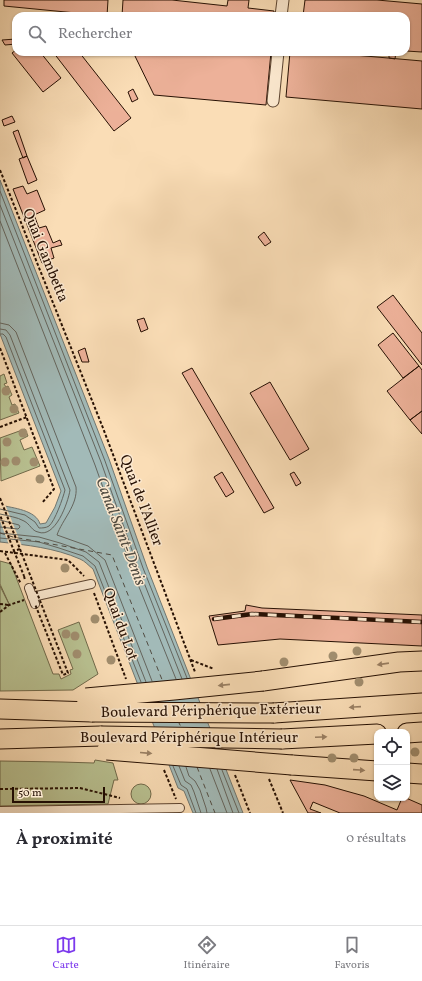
<!DOCTYPE html>
<html lang="fr">
<head>
<meta charset="utf-8">
<style>
	body { margin:0; font-family:Vollkorn,serif; background:#f7f7f7; color:#2b2b33 }
	.controls { position:absolute; right:12px; bottom:12px; display:grid; overflow:hidden; border-radius:8px; box-shadow:0 1px 3px #0004 }
	.controls button { width:36px; height:36px; display:grid; place-items:center; padding:0; border:0; border-bottom:1px solid #e1e1e2; background:#fff; color:#2b2b33; font:20px sans-serif }
	.scale { position:absolute; left:12px; bottom:10px; width:93px; box-sizing:border-box; padding-left:4px; border:2px solid #261003; border-top:0; font-size:11px; line-height:14px; white-space:nowrap; color:#261003; -webkit-text-stroke:3px #fce9d0; paint-order:stroke }
	.list { margin:0; padding:0; list-style:none }
	h2 { display:flex; justify-content:space-between; align-items:center; height:52px; margin:0; padding:0 16px; font-size:17px }
	h2 small { font-size:13px; font-weight:400; color:#7c7c81 }
	.icon { flex:none; width:22px; height:22px; fill:none; stroke:currentColor; stroke-width:2; stroke-linecap:round; stroke-linejoin:round }
	.map { position:relative; flex:none; width:422px; height:813px; overflow:hidden }
	.search { position:absolute; background:#fff; box-shadow:0 1px 3px #0004; left:12px; right:12px; top:12px; height:44px; display:flex; align-items:center; gap:10px; box-sizing:border-box; padding:0 14px; border-radius:12px; color:#7c7c81; font-size:15px }
	.sheet { height:112px; background:#fff }
	nav { display:flex; justify-content:space-around; align-items:center; box-sizing:border-box; height:56px; border-top:1px solid #e1e1e2; background:#fff; font-size:11px; color:#7c7c81 }
	nav a { display:grid; justify-items:center; gap:2px }
	nav .on { color:#7c3aed }
	.map>svg:first-child { display:block }
	.green { fill:#b9c292; stroke:#70694a }
	.water { fill:#a2bab8; stroke:#707670 }
	.pier { fill:#faddb6 }
	.lines { fill:none; stroke-linecap:round; stroke-linejoin:round }
	.shore { stroke:#64655e; stroke-width:1 }
	.ferry { stroke:#514c42; stroke-width:1; stroke-dasharray:5 4; stroke-linecap:butt }
	.building { fill:#edb199; stroke:#261003 }
	.pedestrian-casing { stroke:#5b4330; stroke-width:10 }
	.minor-casing { stroke:#5b4330; stroke-width:13 }
	.trunk-casing { stroke:#261003; stroke-width:21 }
	.path { stroke:#261003; stroke-width:2; stroke-dasharray:3 2; stroke-linecap:butt }
	.pedestrian { stroke:#fce9d0; stroke-width:8 }
	.minor { stroke:#fce9d0; stroke-width:11 }
	.trunk { stroke:#faddb6; stroke-width:19 }
	.rail-casing { stroke:#261003; stroke-width:4.5 }
	.rail { stroke:#fce9d0; stroke-width:3; stroke-dasharray:9; stroke-linecap:butt }
	.trunk-bridge-casing { stroke:#261003; stroke-width:21; stroke-linecap:butt }
	.path-bridge { stroke:#261003; stroke-width:2; stroke-dasharray:3 2; stroke-linecap:butt }
	.trunk-bridge { stroke:#faddb6; stroke-width:19 }
	.tree { fill:#a18e6f }
	.oneway { fill:#9b8165 }
	.labels { text-anchor:middle; stroke-width:3; stroke-linejoin:round; paint-order:stroke }
	.street-label { font-size:15px; fill:#261003; stroke:#fce9d0 }
	.water-label { font-size:16px; font-style:italic; fill:#514c42; stroke:#fce9d0 }
</style>
</head>
<body>
<div class="map">
<svg width="422" height="813" viewBox="0 0 422 813">
	<rect width="100%" height="100%" fill="#faddb6"/>
	<filter id="stains"><feTurbulence type="fractalNoise" baseFrequency=".005" numOctaves="4"/><feColorMatrix values="0 0 0 0 .2 0 0 0 0 .09 0 0 0 0 .02 0 0 0 .5 -.17"/></filter>
	<radialGradient id="worn" r=".72"><stop offset=".6" stop-color="#630" stop-opacity="0"/><stop offset="1" stop-color="#630" stop-opacity=".3"/></radialGradient>
	<path class="green" d="M4,374L7,383L4,384L6,387L8,386L12,395L9,397L12,405L15,404L19,413L0,420V376Z
		M25,429L28,436L20,440L24,450L32,447L40,466L1,481L0,438Z
		M0,561L11,564L53,674H59L61,679L71,674L70,670L73,669L58,630L79,622L98,674L73,690L0,691V586L10,606L0,584Z
		M95,760L113,763L118,780H114L108,804L0,806V761L62,762L94,763Z
		M131 794a10 10 0 1 1 20 0a10 10 0 1 1-20 0Z"/>
	<path class="water" d="M0,180L109,459L147,567L243,813H193L184,791L178,788L93,569C89,566 85,561 80,559C55,548 27,545 0,542V505C13,508 36,510 40,524L46,523L55,507L61,491L0,334Z"/>
	<path class="pier" d="M0,503L5,504L22,546L9,545L0,521Z"/>
	<g class="lines">
		<path class="shore" d="M0,191L105,461L143,568L187,678
			M0,205L101,462L139,570L182,679
			M0,221L95,465L133,572L176,679
			M0,323L9,325L16,332L76,487C78,505 62,520 57,535L88,546L105,560L152,681
			M0,329L6,330L10,335L70,490C68,503 55,539 38,532C32,531 30,524 24,521C17,517 8,516 0,514
			M0,334H3L6,337L65,490C63,498 55,521 49,526C46,528 42,528 39,528L35,522L25,515L0,509
			M0,520L19,525L20,527L18,529L0,527
			M0,533L39,537L60,543L86,552L99,562L146,682
			M0,538L39,542L59,548L83,556L95,566L141,682
			M173,766L181,785L187,789L196,813
			M179,766L185,781L191,785L194,792L201,813
			M186,767L189,776L195,781L200,790L206,808L207,813
			M210,769L227,813
			M217,769L233,813
			M222,770L239,813"/>
		<path class="ferry" d="M0,533L13,537L112,555L163,682
			M178,721L182,729
			M197,767L215,813"/>
	</g>
	<path class="building" d="M4,0H108L107,16L4,6Z
		M123,0H172L227,6L228,0H249L248,8L274,11V16H122Z
		M305,0H377L422,4V52L406,51V16H303Z
		M16,39V44L5,45L2,40Z
		M16,50V52H40L61,78L43,92L12,53Z
		M53,52H79L131,118L114,131Z
		M133,52H271L266,105L154,95Z
		M290,52H320L422,61V109L286,97Z
		M389,52H396L395,59L389,58Z
		M133,89L138,99L132,102L128,92Z
		M12,116L15,122L4,126L2,120Z
		M18,130L27,156L23,158L13,132Z
		M27,156L37,180L28,184L19,159Z
		M23,186L27,194L37,190L45,210L34,215L39,228L46,226L53,243L60,240L62,245L51,248L54,258L46,261L47,263L44,265L43,263H42L13,189Z
		M264,232L271,242L265,246L258,237Z
		M393,295L422,333V365L377,307Z
		M144,318L148,329L141,332L137,320Z
		M393,333L419,366L403,378L378,345Z
		M85,348L89,362H82L78,351Z
		M419,366L422,370V411L410,420L387,391Z
		M192,368L274,508L264,513L182,373Z
		M270,382L309,449L290,460L250,393Z
		M422,411V434L410,420Z
		M222,472L234,492L226,497L214,477Z
		M294,472L301,483L296,486L290,474Z
		M246,605L262,608L422,615V646L280,639L218,645L209,616L245,611Z
		M290,780L325,785L346,791L364,796L397,810L402,798H406L422,805V813H340L313,802L310,809L321,813H308Z"/>
	<g class="lines">
		<g class="pedestrian-casing">
			<path id="pedestrian" d="M29,588L35,604
				M32,597L91,584
				M0,811L180,808"/>
		</g>
		<g class="minor-casing">
			<path id="minor" d="M281,16L283,0
				M273,101L278,52"/>
		</g>
		<g class="trunk-casing">
			<path id="trunk" d="M263,681L399,662L422,661
				M0,709L92,712
				M274,713L422,703
				M407,733L422,732
				M0,739L101,736
				M282,739L377,734
				M292,765L377,771
				M407,773L422,774"/>
		</g>
		<path class="path" d="M0,170L103,428L195,672
			M0,348L54,489L42,503
			M0,427L27,417
			M0,498L20,549L14,551L0,515
			M0,551L68,560L84,576
			M5,553L21,584
			M24,576L25,580
			M94,593L126,679
			M0,604L9,605
			M0,612L9,605L24,600
			M191,660L214,669
			M164,770L176,799
			M235,775L250,813
			M269,779L283,813
			M0,789L80,788L120,798"/>
		<use href="#pedestrian" class="pedestrian"/>
		<use href="#minor" class="minor"/>
		<use href="#trunk" class="trunk"/>
		<g class="rail-casing">
			<path id="rail" d="M214,619L252,614L422,622"/>
		</g>
		<use href="#rail" class="rail"/>
		<g class="trunk-bridge-casing">
			<path id="trunk-bridge" d="M86,698L174,690L263,681
				M92,712L274,713
				M101,736L282,739
				M107,750L292,765"/>
		</g>
		<path class="path-bridge" d="M20,549L68,673L63,675L35,604
			M14,551L24,576"/>
		<use href="#trunk-bridge" class="trunk-bridge"/>
	</g>
	<g class="tree">
		<circle cx="6" cy="391" r="4.5"/>
		<circle cx="14" cy="409" r="4.5"/>
		<circle cx="23" cy="433" r="4.5"/>
		<circle cx="7" cy="442" r="4.5"/>
		<circle cx="16" cy="461" r="4.5"/>
		<circle cx="5" cy="462" r="4.5"/>
		<circle cx="34" cy="462" r="4.5"/>
		<circle cx="40" cy="479" r="4.5"/>
		<circle cx="65" cy="568" r="4.5"/>
		<circle cx="95" cy="619" r="4.5"/>
		<circle cx="66" cy="634" r="4.5"/>
		<circle cx="75" cy="636" r="4.5"/>
		<circle cx="357" cy="651" r="4.5"/>
		<circle cx="77" cy="654" r="4.5"/>
		<circle cx="333" cy="656" r="4.5"/>
		<circle cx="111" cy="660" r="4.5"/>
		<circle cx="284" cy="662" r="4.5"/>
		<circle cx="359" cy="682" r="4.5"/>
		<circle cx="415" cy="752" r="4.5"/>
		<circle cx="332" cy="758" r="4.5"/>
		<circle cx="354" cy="758" r="4.5"/>
	</g>
	<defs><path id="oneway-solid" d="M-6-.8H1V-3.2L6.5 0L1 3.2V.8H-6Z"/></defs>
	<g class="oneway">
		<use href="#oneway-solid" transform="translate(383 664) rotate(172)"/>
		<use href="#oneway-solid" transform="translate(224 685) rotate(174)"/>
		<use href="#oneway-solid" transform="translate(355 707) rotate(176)"/>
		<use href="#oneway-solid" transform="translate(321 737) rotate(-3)"/>
		<use href="#oneway-solid" transform="translate(146 753) rotate(5)"/>
		<use href="#oneway-solid" transform="translate(359 770) rotate(4)"/>
	</g>
	<g class="labels">
		<g class="street-label">
			<text transform="translate(46 255) rotate(68)" y="5">Quai Gambetta</text>
			<text transform="translate(142 500) rotate(69)" y="5">Quai de l'Allier</text>
			<text transform="translate(121 624) rotate(70)" y="5">Quai du Lot</text>
			<text transform="translate(211 710) rotate(-1)" y="5">Boulevard Périphérique Extérieur</text>
			<text x="189" y="742">Boulevard Périphérique Intérieur</text>
		</g>
		<g class="water-label">
			<text transform="translate(122 531) rotate(69)" y="6">Canal Saint-Denis</text>
		</g>
	</g>
	<rect width="100%" height="100%" filter="url(#stains)"/>
	<rect width="100%" height="100%" fill="url(#worn)"/>
</svg>
<div class="controls">
<button><svg class="icon" aria-label="locate" viewBox="0 0 24 24"><circle cx="12" cy="12" r="6"/><path d="M12 2v4M12 18v4M2 12h4M18 12h4"/></svg></button>
<button><svg class="icon" aria-label="layers" viewBox="0 0 24 24"><path d="M12 4l9 5-9 5-9-5zM3 14l9 5 9-5"/></svg></button>
</div>
<div class="scale">50 m</div>
<div class="search"><svg class="icon" aria-label="search" viewBox="0 0 24 24"><circle cx="10" cy="10" r="6"/><path d="M15 15l6 6"/></svg>Rechercher</div>
</div>
<section class="sheet">
<h2>À proximité<small>0 résultats</small></h2>
<ul class="list">
</ul>
</section>
<nav>
<a class="on"><svg class="icon" aria-label="map" viewBox="0 0 24 24"><path d="M3 6l6-2 6 2 6-2v14l-6 2-6-2-6 2zM9 4v14M15 6v14"/></svg>Carte</a>
<a><svg class="icon" aria-label="directions" viewBox="0 0 24 24"><path d="M12 3l9 9-9 9-9-9zM9 14v-3h6M13 9l2 2-2 2"/></svg>Itinéraire</a>
<a><svg class="icon" aria-label="saved" viewBox="0 0 24 24"><path d="M7 4h10v16l-5-4-5 4z"/></svg>Favoris</a>
</nav>
</body>
</html>
